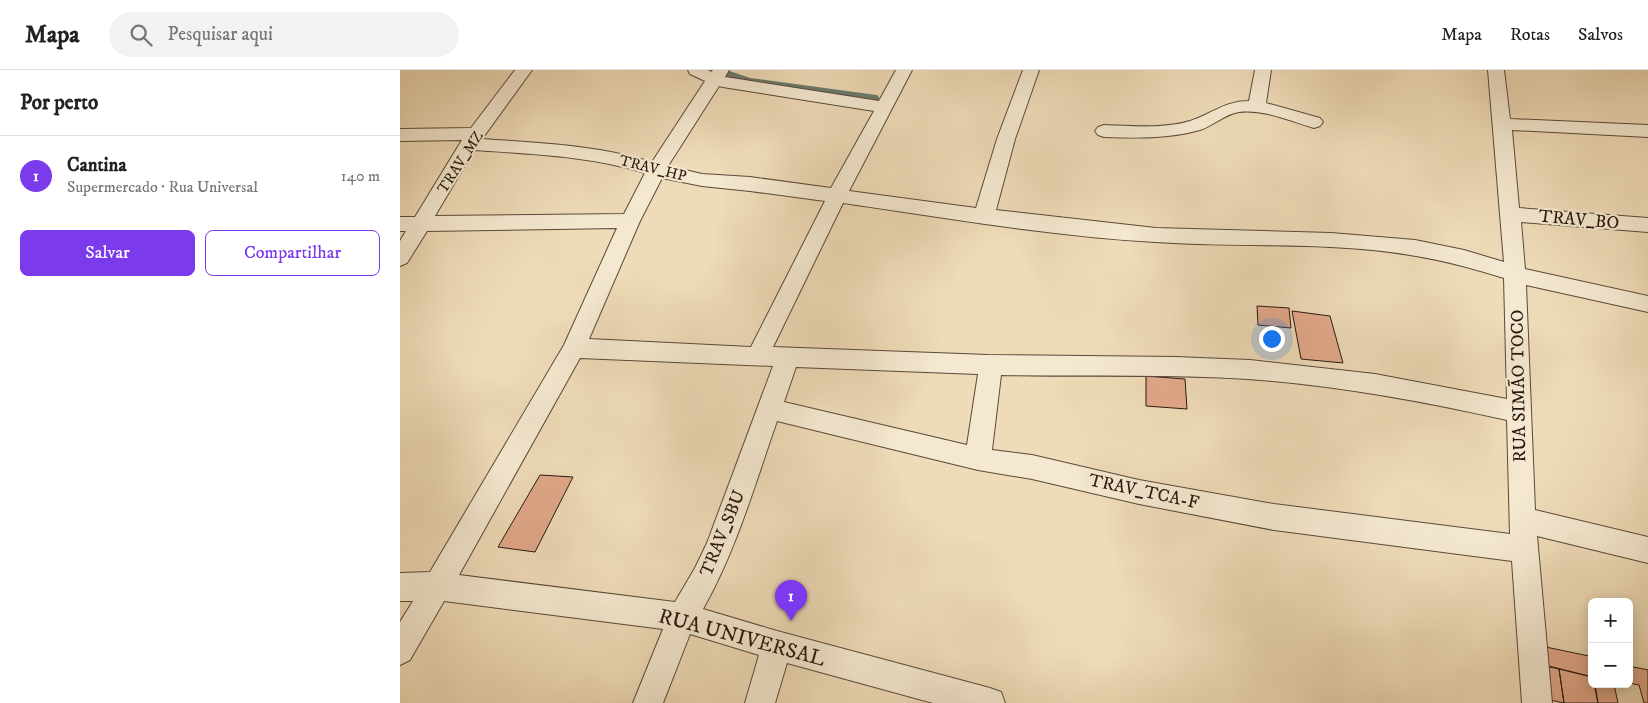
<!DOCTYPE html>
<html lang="pt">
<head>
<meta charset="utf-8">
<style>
	body { margin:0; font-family:"IM FELL DW Pica",serif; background:#f2f2f2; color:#222 }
	.controls { position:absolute; right:15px; bottom:15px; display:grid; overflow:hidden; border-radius:8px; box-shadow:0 2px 12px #0003 }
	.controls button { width:45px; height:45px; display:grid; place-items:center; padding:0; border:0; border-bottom:1px solid #e0e0e0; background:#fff; color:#222; font:25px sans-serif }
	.you { position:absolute; left:871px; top:268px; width:18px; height:18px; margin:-12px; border:4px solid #fff; border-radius:50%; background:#1a73e8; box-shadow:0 0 0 8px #1a73e833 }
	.badge { display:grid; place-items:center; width:32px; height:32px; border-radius:50%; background:#7c3aed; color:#fff; font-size:16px; font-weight:700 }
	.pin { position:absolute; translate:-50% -41px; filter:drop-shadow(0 1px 2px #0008) }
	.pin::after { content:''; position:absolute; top:26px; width:18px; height:15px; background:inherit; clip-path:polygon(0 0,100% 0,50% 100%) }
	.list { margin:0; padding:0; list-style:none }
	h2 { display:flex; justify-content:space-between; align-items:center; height:65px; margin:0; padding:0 20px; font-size:21px }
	h2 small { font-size:16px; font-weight:400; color:#767676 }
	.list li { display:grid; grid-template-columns:32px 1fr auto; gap:15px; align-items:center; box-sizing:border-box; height:80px; padding:0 20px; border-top:1px solid #e0e0e0 }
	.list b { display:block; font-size:19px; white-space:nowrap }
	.list p { margin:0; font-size:16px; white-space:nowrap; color:#767676 }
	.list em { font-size:16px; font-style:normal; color:#767676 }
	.actions { display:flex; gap:10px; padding:15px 20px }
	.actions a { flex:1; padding:11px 0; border:1px solid #7c3aed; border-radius:8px; text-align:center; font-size:18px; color:#7c3aed }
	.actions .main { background:#7c3aed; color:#fff }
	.icon { flex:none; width:28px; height:28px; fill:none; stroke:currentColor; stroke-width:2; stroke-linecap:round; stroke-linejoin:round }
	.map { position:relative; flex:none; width:1248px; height:633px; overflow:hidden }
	header { display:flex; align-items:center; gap:30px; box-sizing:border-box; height:70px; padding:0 25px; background:#fff; border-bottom:1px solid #e0e0e0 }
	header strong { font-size:24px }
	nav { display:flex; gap:28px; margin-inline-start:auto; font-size:18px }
	.search { width:350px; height:45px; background:#f2f2f2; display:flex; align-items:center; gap:12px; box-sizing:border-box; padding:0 18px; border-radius:28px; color:#767676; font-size:19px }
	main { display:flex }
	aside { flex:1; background:#fff }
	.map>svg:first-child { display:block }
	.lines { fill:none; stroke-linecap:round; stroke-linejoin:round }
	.stream { stroke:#6c7a6e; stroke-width:6 }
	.building { fill:#e2a98b; stroke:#291810 }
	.street-casing { stroke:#5a493a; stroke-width:2 }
	.street { fill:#f4e8d0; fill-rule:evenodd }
	.labels { text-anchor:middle; stroke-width:4.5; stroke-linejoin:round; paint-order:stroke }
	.far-street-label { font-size:15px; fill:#291810; stroke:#f4e8d0 }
	.street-label { font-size:18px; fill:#291810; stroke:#f4e8d0 }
	.near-street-label { font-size:21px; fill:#291810; stroke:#f4e8d0 }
</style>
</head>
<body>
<header>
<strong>Mapa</strong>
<div class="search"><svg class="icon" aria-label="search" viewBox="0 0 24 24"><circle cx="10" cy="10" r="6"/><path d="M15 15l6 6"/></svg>Pesquisar aqui</div>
<nav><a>Mapa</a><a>Rotas</a><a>Salvos</a></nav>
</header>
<main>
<aside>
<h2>Por perto<small></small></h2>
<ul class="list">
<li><span class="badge">1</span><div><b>Cantina</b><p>Supermercado · Rua Universal</p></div><em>140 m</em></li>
</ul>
<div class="actions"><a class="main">Salvar</a><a>Compartilhar</a></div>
</aside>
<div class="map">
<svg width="1248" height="633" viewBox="0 0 1248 633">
	<rect width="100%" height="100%" fill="#eedbb7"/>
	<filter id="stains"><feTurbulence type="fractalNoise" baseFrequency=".004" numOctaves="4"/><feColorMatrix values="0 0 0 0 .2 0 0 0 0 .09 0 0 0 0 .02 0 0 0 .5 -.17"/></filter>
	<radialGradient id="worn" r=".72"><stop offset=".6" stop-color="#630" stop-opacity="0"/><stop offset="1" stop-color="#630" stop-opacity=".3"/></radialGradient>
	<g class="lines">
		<path class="stream" d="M317,0L350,11L476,28"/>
	</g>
	<path class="building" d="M857,236L889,238L891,258L858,255Z
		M892,241L930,246L943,293L901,289Z
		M746,306L785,309L787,339L746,336Z
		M140,405L173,407L135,482L98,477Z
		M1141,576L1189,586L1192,607L1145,595Z
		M1145,596L1159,599L1164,633L1150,630Z
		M1229,596L1248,600V633H1244L1239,615L1229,613Z
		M1159,599L1192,607V614H1194L1198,633H1164Z
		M1195,614H1214L1218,633H1198Z"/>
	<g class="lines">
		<g class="street-casing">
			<path id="street" d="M115,0H132L82,69C140,73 196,75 252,92L305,11L290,4L288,0H308L311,2L313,0H329L325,7L479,31L496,0H512L449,121L576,138L597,69L623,0H639L615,69L596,140L756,158L931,163L1015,170L1064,180L1104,192L1088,0H1104L1110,49L1248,55V67L1112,60L1119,138L1248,148V162L1121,152L1125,199L1248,226V242L1126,215L1135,440L1248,467V493L1137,466L1152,633H1122L1112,491L874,460L739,434L632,409L578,400L377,351C355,414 336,481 303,539L377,561L590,618L601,622L605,633H533L387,593L375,633H345L359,585L290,564L263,633H233L263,559L44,531L10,590L0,595V552L13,531H0V503L30,502L164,275L217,158L27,161L7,193L0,196V171L6,161H0V147H15L62,70L0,71V59L71,58ZM319,16L323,17L474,41L431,118L350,107L302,104L268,96ZM74,80C132,84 190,86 245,103L224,144L35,146ZM262,108L302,116L350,121L425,131L351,277L189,269L240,151ZM443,133C547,148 651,166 755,172C842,178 931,171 1016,186C1046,191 1075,199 1104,208L1107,329L975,304L850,290L776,287L588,285L373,277ZM180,288L373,296L307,473L295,498L275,532L59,505ZM396,297L578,304L567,375L384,332ZM601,305C684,307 766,304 848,309C935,315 1022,331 1107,350L1110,464L874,434L739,410L632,385L592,380Z
				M855,0H871L866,33L920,48L923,52L920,56L914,58C890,51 864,39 839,42C825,44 813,56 800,60C768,69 737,68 704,67L698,65L695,61L698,57L704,55C732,56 763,59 790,51C812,44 824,31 849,31Z"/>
		</g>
		<use href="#street" class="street"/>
	</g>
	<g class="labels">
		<g class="far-street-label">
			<text transform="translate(60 92) rotate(-57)" y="5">TRAV_MZ</text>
			<text transform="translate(253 98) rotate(14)" y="5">TRAV_HP</text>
		</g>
		<g class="street-label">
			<text transform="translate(1179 149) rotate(5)" y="6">TRAV_BO</text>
			<text transform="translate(1118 316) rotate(-91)" y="6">RUA SIMÃO TOCO</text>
			<text transform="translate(744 421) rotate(12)" y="6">TRAV_TCA-F</text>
			<text transform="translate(322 463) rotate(-68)" y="6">TRAV_SBU</text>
		</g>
		<g class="near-street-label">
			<text transform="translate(342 567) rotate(15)" y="7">RUA UNIVERSAL</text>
		</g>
	</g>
	<rect width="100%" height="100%" filter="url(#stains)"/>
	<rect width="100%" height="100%" fill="url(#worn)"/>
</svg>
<div class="controls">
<button>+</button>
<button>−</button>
</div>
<div class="you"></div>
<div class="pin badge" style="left:391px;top:551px">1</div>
</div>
</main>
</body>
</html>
